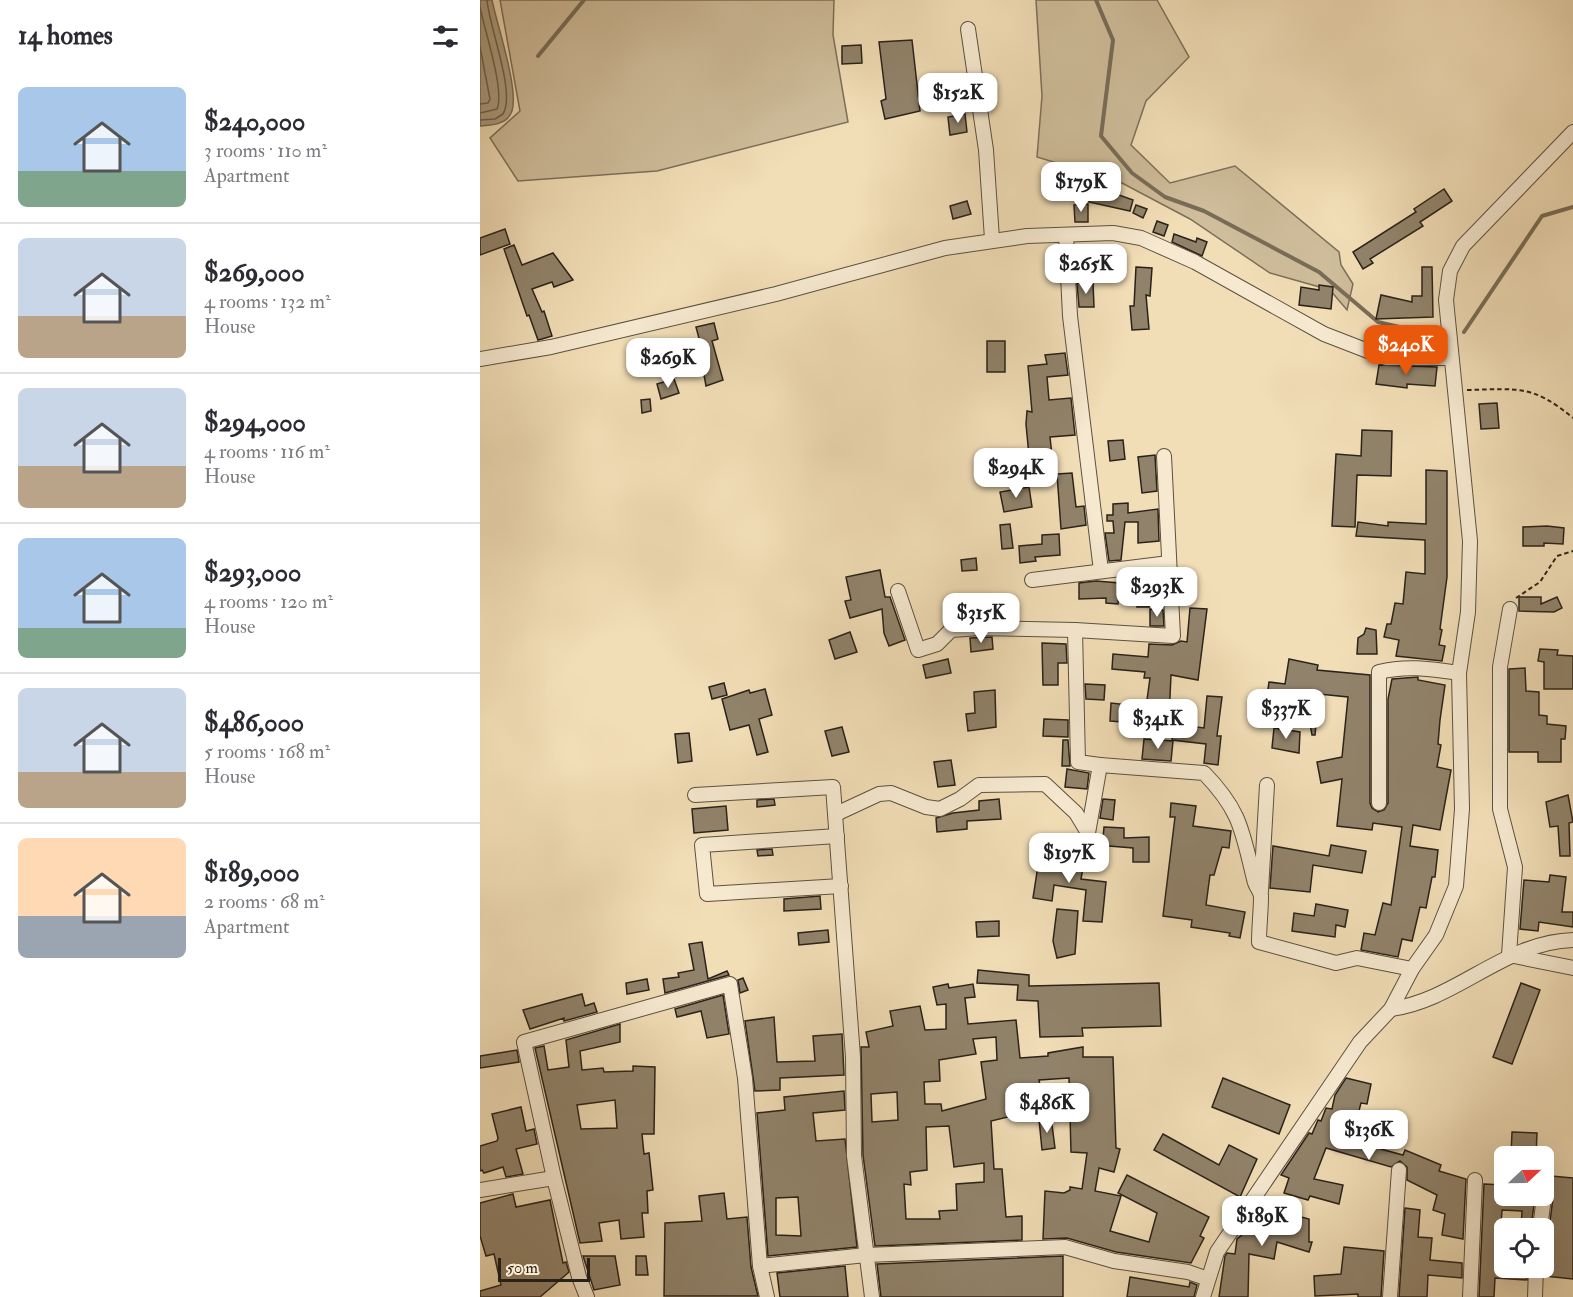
<!DOCTYPE html>
<meta charset="utf-8">
<style>
:root{--surface:#fff;--page:#f2f2f3;--text:#2b2b33;--muted:#7c7c81;--line:#e1e1e2;--accent:#ea580c}
body{margin:0;font-family:"IM FELL Double Pica",serif;background:var(--page);color:var(--text);height:100vh;display:flex;flex-direction:column;font-size:22px;white-space:nowrap}
*{box-sizing:border-box;margin:0}
p{font-size:20px;color:var(--muted)}
.icon{flex:none;width:33px;height:33px;fill:none;stroke:currentColor;stroke-width:2;stroke-linecap:round;stroke-linejoin:round}
.map{position:relative;flex:1;overflow:hidden}
.side{display:flex;flex-direction:column;background:var(--surface);width:480px}
.side>*{flex:none}
.needle{width:39px;rotate:68deg}
.tools{position:absolute;left:1014px;top:1146px;display:grid;gap:12px}
.tools a{display:grid;place-items:center;width:60px;height:60px;border-radius:9px;background:var(--surface);box-shadow:0 6px 24px #0002;font-size:30px}
.scale{position:absolute;left:18px;bottom:15px;width:92px;box-sizing:border-box;padding-left:6px;border:3px solid #2a2219;border-top:0;font-size:16px;line-height:21px;white-space:nowrap;color:#2a2219;-webkit-text-stroke:4px #f6e9d0;paint-order:stroke}
.price{position:absolute;translate:-50% -51px;padding:0 14px;border-radius:12px;background:#fff;color:#222;font-size:20px;line-height:39px;filter:drop-shadow(0 2px 3px #0008)}
.price::after{content:'';position:absolute;left:50%;top:36px;width:18px;height:14px;margin-left:-9px;background:inherit;clip-path:polygon(0 0,100% 0,50% 100%)}
.price.selected{background:var(--accent);color:#fff}
ul{padding:0;list-style:none}
li{display:flex;align-items:center;gap:18px;height:150px;padding:0 18px}
li+li{border-top:2px solid var(--line)}
li span{display:grid;place-items:center;flex:none;width:168px;height:120px;border-radius:9px;color:#555}
li>.icon{margin-inline-start:auto}
span .icon{width:72px;height:72px;fill:#fffc;stroke-width:1}
li b{font-size:26px}
h2{display:flex;justify-content:space-between;align-items:center;height:72px;padding:0 18px;font-size:26px}
main{display:flex;flex:1;min-height:0}
.map>svg:first-child{display:block}
</style>
<main>
<section class="side">
<h2>14 homes<svg class="icon" aria-label="filters" viewBox="0 0 24 24"><path d="M4 7h16M4 17h16"/><circle cx="9" cy="7" r="2"/><circle cx="15" cy="17" r="2"/></svg></h2>
<ul>
<li><span style="background:linear-gradient(#a9c7e8 70%,#7fa58c 0)"><svg class="icon" aria-label="home" viewBox="0 0 24 24"><path d="M3 11l9-7 9 7M6 9v11h12V9"/></svg></span><div><b>$240,000</b><p>3 rooms · 110 m²</p><p>Apartment</p></div></li>
<li><span style="background:linear-gradient(#c9d6e8 65%,#b9a48a 0)"><svg class="icon" aria-label="home" viewBox="0 0 24 24"><path d="M3 11l9-7 9 7M6 9v11h12V9"/></svg></span><div><b>$269,000</b><p>4 rooms · 132 m²</p><p>House</p></div></li>
<li><span style="background:linear-gradient(#c9d6e8 65%,#b9a48a 0)"><svg class="icon" aria-label="home" viewBox="0 0 24 24"><path d="M3 11l9-7 9 7M6 9v11h12V9"/></svg></span><div><b>$294,000</b><p>4 rooms · 116 m²</p><p>House</p></div></li>
<li><span style="background:linear-gradient(#a9c7e8 75%,#7fa58c 0)"><svg class="icon" aria-label="home" viewBox="0 0 24 24"><path d="M3 11l9-7 9 7M6 9v11h12V9"/></svg></span><div><b>$293,000</b><p>4 rooms · 120 m²</p><p>House</p></div></li>
<li><span style="background:linear-gradient(#c9d6e8 70%,#b9a48a 0)"><svg class="icon" aria-label="home" viewBox="0 0 24 24"><path d="M3 11l9-7 9 7M6 9v11h12V9"/></svg></span><div><b>$486,000</b><p>5 rooms · 168 m²</p><p>House</p></div></li>
<li><span style="background:linear-gradient(#ffd9b3 65%,#9aa5b1 0)"><svg class="icon" aria-label="home" viewBox="0 0 24 24"><path d="M3 11l9-7 9 7M6 9v11h12V9"/></svg></span><div><b>$189,000</b><p>2 rooms · 68 m²</p><p>Apartment</p></div></li>
</ul>
</section>
<div class="map">
<svg width="1093" height="1297" viewBox="0 0 1093 1297">
<rect width="100%" height="100%" fill="#f1ddb6"/>
<filter id="stains"><feTurbulence type="fractalNoise" baseFrequency=".00333" numOctaves="4"/><feColorMatrix values="0 0 0 0 .2 0 0 0 0 .09 0 0 0 0 .02 0 0 0 .5 -.17"/></filter>
<radialGradient id="worn" r=".72"><stop offset=".6" stop-color="#630" stop-opacity="0"/><stop offset="1" stop-color="#630" stop-opacity=".3"/></radialGradient>
<g fill="#cfbd9b" stroke="#7c705a" stroke-width="1.5">
<polygon points="20,0 354,0 353,35 368,122 177,171 38,181 10,138 40,111"/>
<polygon points="556,0 677,0 709,57 666,101 651,145 690,183 755,166 859,252 861,265 873,284 867,310 850,290 790,273 710,219 642,183 557,157 562,96"/>
</g>
<path fill="#ad9d81" stroke="#796c57" stroke-width="1.5" d="M0,0H12C17,25 39,89 32,111C27,125 12,125 0,126Z"/>
<g fill="none" stroke-linecap="round" stroke-linejoin="round">
<g stroke="#6c604d" stroke-width="1.5">
<path d="M0,7C4,29 25,90 17,109L0,113"/>
<polyline points="0,47 10,99 8,103 0,104"/>
<path d="M0,120L15,119L23,114C36,93 9,27 7,0"/>
</g>
<g stroke="#796c57" stroke-width="4">
<polyline points="616,0 633,40 621,136 652,173 685,197 724,211 839,272 898,322 949,334"/>
<polyline points="58,56 104,0"/>
<polyline points="984,332 1062,216 1093,207"/>
</g>
</g>
<g fill="#91836b" stroke="#2a2219" stroke-width="1.5" fill-rule="evenodd">
<polygon points="432,40 440,111 405,119 401,101 406,99 399,42"/>
<polygon points="381,45 382,63 362,64 362,46"/>
<polygon points="485,114 487,132 470,135 468,117"/>
<polygon points="585,167 585,183 565,184 565,168"/>
<polygon points="613,180 623,182 622,188 640,191 639,195 653,200 650,211 609,202"/>
<polygon points="964,189 972,201 940,222 943,226 890,259 893,263 883,269 873,252 936,212 934,209"/>
<polygon points="487,201 491,214 473,219 470,206"/>
<polygon points="608,204 608,222 595,222 594,205"/>
<polygon points="656,205 667,209 663,218 653,213"/>
<polygon points="677,221 688,225 684,236 673,232"/>
<polygon points="25,229 30,244 0,255 0,238"/>
<polygon points="694,234 716,242 717,238 727,242 722,256 692,242"/>
<polygon points="34,245 42,265 73,253 93,280 74,287 72,282 52,289 62,312 64,311 72,336 62,339 58,340 49,315 47,316 24,249"/>
<polygon points="616,262 636,263 636,275 616,274"/>
<polygon points="656,267 672,268 670,296 666,295 669,329 652,330 650,306 654,306"/>
<polygon points="942,267 952,267 953,317 896,319 901,295 932,302 932,296 942,296"/>
<polygon points="597,283 613,283 614,307 599,307"/>
<polygon points="839,285 853,287 851,309 819,305 821,287 839,290"/>
<polygon points="234,323 238,339 232,341 243,380 226,386 221,358 224,357 216,327"/>
<polygon points="917,331 934,335 933,344 915,341"/>
<rect x="507" y="341" width="18" height="31"/>
<polygon points="585,353 588,375 567,377 569,400 591,398 595,435 570,437 574,475 551,477 546,424 547,411 552,412 548,366 567,364 565,355"/>
<polygon points="899,365 957,367 955,386 927,384 927,388 896,384"/>
<polygon points="194,379 199,393 181,399 177,384"/>
<polygon points="170,399 171,411 162,413 161,400"/>
<polygon points="1017,403 1019,428 1001,429 999,404"/>
<polygon points="882,430 912,431 911,476 877,475 875,527 852,526 856,454 881,456"/>
<polygon points="643,440 645,459 630,461 628,441"/>
<polygon points="675,455 677,491 662,493 658,457"/>
<polygon points="946,470 967,471 967,577 960,629 962,630 959,645 965,646 962,661 916,656 919,640 904,637 907,624 911,624 915,603 923,604 926,572 945,574 945,540 876,536 878,522 908,526 908,522 946,524"/>
<polygon points="592,473 596,507 604,506 606,525 581,529 577,474"/>
<polygon points="549,487 552,507 524,512 520,492"/>
<polygon points="648,503 648,513 678,509 679,541 658,543 658,522 645,522 641,560 629,561 625,533 634,533 633,521 627,521 627,515 633,515 633,504"/>
<polygon points="530,524 533,548 522,549 520,525"/>
<polygon points="1067,526 1084,528 1083,544 1064,543 1064,546 1043,546 1043,527"/>
<polygon points="579,534 580,555 555,557 556,561 540,563 539,546 562,544 562,535"/>
<polygon points="496,558 497,570 482,571 481,560"/>
<polygon points="400,570 405,597 410,597 425,640 409,646 404,633 402,609 370,618 365,601 371,600 366,577"/>
<polygon points="616,581 640,583 638,604 626,603 626,598 599,599 599,583"/>
<polygon points="658,583 669,583 669,607 657,607"/>
<polygon points="1039,597 1061,597 1061,604 1077,597 1082,608 1074,612 1039,611"/>
<polygon points="710,608 727,609 718,680 691,675 689,719 657,715 656,723 630,721 631,703 666,707 670,678 664,678 665,672 632,669 633,654 668,657 669,644 692,645 701,641 707,642"/>
<polygon points="670,609 683,610 684,626 670,626"/>
<polygon points="886,628 896,630 897,654 877,654 878,638 884,634"/>
<polygon points="370,632 377,652 355,659 349,640"/>
<polygon points="512,637 513,649 491,652 490,638"/>
<polygon points="562,643 586,644 587,663 578,663 578,685 563,685"/>
<polygon points="1060,649 1078,650 1077,655 1093,656 1093,689 1064,689 1064,662 1058,661"/>
<polygon points="468,659 471,673 446,678 443,665"/>
<polygon points="809,659 838,665 837,670 890,675 890,803 892,808 898,812 904,810 908,803 908,699 912,679 938,677 938,680 965,685 960,720 958,744 961,745 957,767 971,770 960,830 933,825 930,846 958,850 955,877 952,877 946,908 940,907 932,941 922,939 918,957 881,950 884,933 895,935 903,903 911,905 922,827 893,823 892,830 857,826 862,779 841,783 837,762 862,757 868,697 839,694 835,735 832,735 825,696 822,709 791,715 787,697 789,682 805,684"/>
<polygon points="1045,668 1046,691 1059,692 1059,715 1067,716 1067,724 1086,726 1085,739 1081,739 1081,762 1058,762 1058,752 1029,752 1029,669"/>
<polygon points="244,683 247,695 232,699 229,687"/>
<polygon points="605,684 625,685 624,700 606,699"/>
<polygon points="285,689 292,715 279,719 288,752 277,755 269,725 250,730 242,699 269,690 270,693"/>
<polygon points="515,690 516,727 488,731 486,714 495,713 494,692"/>
<polygon points="727,696 742,697 737,736 741,736 738,765 724,763 726,744 692,740 694,724 724,728"/>
<polygon points="564,719 588,720 588,737 563,736"/>
<polygon points="362,727 369,752 352,756 345,731"/>
<polygon points="794,728 820,732 819,753 792,748"/>
<polygon points="209,733 212,761 198,763 195,734"/>
<polygon points="664,739 693,741 691,761 662,759"/>
<polygon points="583,740 588,740 590,766 582,766"/>
<polygon points="471,760 475,785 458,787 454,762"/>
<polygon points="587,769 609,773 607,789 585,787"/>
<polygon points="1088,795 1093,822 1089,823 1090,856 1080,856 1078,826 1070,827 1066,802"/>
<polygon points="294,799 295,805 277,807 277,800"/>
<polygon points="519,799 521,819 487,821 487,829 457,832 456,818 473,813 499,810 499,801"/>
<polygon points="623,799 635,800 633,820 620,818"/>
<polygon points="691,803 716,806 713,826 751,831 749,848 742,847 734,875 730,875 726,905 765,912 760,938 749,936 750,933 711,927 712,920 683,916 695,817 690,817"/>
<polygon points="246,806 248,830 214,833 212,809"/>
<polygon points="624,827 644,828 644,838 669,837 669,862 653,862 653,848 617,845 617,838 623,838"/>
<polygon points="851,845 886,851 882,873 833,865 830,892 790,888 793,846 849,856"/>
<polygon points="292,849 293,855 278,856 277,850"/>
<polygon points="560,853 604,862 601,879 626,882 622,922 603,921 606,890 574,885 572,901 553,898"/>
<polygon points="1070,875 1086,877 1082,912 1093,912 1093,927 1059,922 1058,931 1040,929 1044,880 1069,882"/>
<polygon points="340,896 341,909 304,911 304,899"/>
<polygon points="836,904 868,910 865,927 856,925 855,937 812,931 814,913 834,916"/>
<polygon points="577,909 598,911 595,954 577,958 573,941"/>
<polygon points="519,921 519,936 497,937 496,922"/>
<polygon points="348,930 349,942 319,945 318,933"/>
<polygon points="222,942 228,979 247,971 249,975 185,993 183,979 199,977 198,973 214,970 209,944"/>
<polygon points="498,970 549,975 549,986 679,983 681,1026 602,1028 603,1036 560,1037 558,1001 537,1000 538,985 497,983"/>
<polygon points="263,978 268,990 260,993 258,980"/>
<polygon points="167,979 169,990 147,994 146,983"/>
<polygon points="1041,983 1060,990 1032,1064 1013,1057"/>
<path d="M468,984L469,988L493,984L495,997L485,998L488,1024L536,1020L540,1058L568,1056V1053L603,1047V1057H633L636,1148L640,1149L634,1172L619,1168L615,1191L641,1196L630,1231L669,1242L677,1213L638,1193L647,1175L729,1217L720,1236L724,1238L711,1263L636,1252L587,1238L563,1239L565,1191L584,1193L590,1190V1187L602,1189L607,1153L591,1152L589,1078L559,1080L565,1108L511,1121L514,1169H522L526,1217L542,1216V1240L395,1246L383,1155L381,1047H389L386,1032L413,1026L410,1011L440,1006L445,1030L466,1029V1004L457,1005L453,987ZM516,1037L517,1060L501,1062L506,1099L462,1111L461,1104H445L444,1082L460,1081L459,1060L496,1054L493,1039ZM417,1092L418,1120L392,1122L391,1094ZM469,1126L474,1167L504,1163V1182L476,1184L477,1210L459,1211L460,1219H426L424,1184L431,1185L430,1172L447,1170L446,1127Z"/>
<polygon points="102,994 105,1006 114,1003 117,1012 84,1021 84,1018 50,1029 43,1010"/>
<polygon points="243,995 249,1034 227,1038 221,1011 197,1017 195,1009"/>
<polygon points="294,1017 297,1062 335,1061 333,1036 362,1034 364,1075 300,1078 300,1090 275,1091 265,1021"/>
<path d="M140,1024V1042L100,1051L102,1070L123,1068L124,1072L153,1071V1066L175,1067L174,1134H162L164,1154L169,1153L173,1190L167,1191L168,1213H162L164,1237L141,1239L139,1220L119,1223L122,1241L100,1243L55,1048L64,1046L68,1070L89,1067L86,1040ZM135,1100L137,1128L101,1129L97,1105Z"/>
<polygon points="37,1050 39,1062 0,1068 0,1056"/>
<polygon points="743,1078 810,1105 799,1134 732,1107"/>
<polygon points="866,1078 891,1084 887,1104 881,1103 871,1141 923,1155 925,1150 961,1165 959,1171 986,1179 983,1239 962,1235 965,1214 953,1210 957,1195 927,1180 927,1167 920,1161 911,1167 846,1148 834,1179 863,1185 859,1204 830,1196 828,1200 804,1193 809,1178 801,1175 829,1133 832,1134 838,1120 841,1121 846,1108 852,1109 855,1095"/>
<path d="M364,1091L365,1110L333,1113L336,1141L365,1139L377,1247L288,1256L277,1113L305,1110L304,1097ZM318,1197L321,1236L296,1235V1198Z"/>
<polygon points="41,1107 46,1131 54,1129 57,1144 36,1149 43,1174 26,1177 23,1167 4,1173 2,1170 0,1171 0,1146 17,1141 18,1138 12,1114"/>
<polygon points="571,1117 575,1148 562,1150 559,1119"/>
<polygon points="1032,1132 1057,1133 1056,1156 1031,1155"/>
<polygon points="683,1134 739,1165 749,1145 777,1159 760,1197 674,1150"/>
<polygon points="1071,1176 1093,1178 1093,1279 1065,1276 1065,1235 1069,1229 1073,1198"/>
<polygon points="1004,1184 1023,1185 1022,1196 1055,1196 1051,1228 1041,1228 1042,1211 1022,1210 1020,1240 1024,1240 1024,1268 1047,1268 1047,1280 1015,1278 1014,1297 999,1297"/>
<polygon points="244,1193 247,1219 267,1217 271,1267 278,1296 184,1296 185,1223 222,1221 219,1196"/>
<polygon points="33,1194 36,1207 70,1200 83,1263 86,1262 89,1272 60,1297 0,1297 0,1291 21,1285 14,1254 6,1256 0,1236 0,1203"/>
<polygon points="779,1206 829,1219 829,1242 832,1242 829,1252 797,1242 794,1259 769,1254 768,1297 739,1297 745,1256 747,1253 755,1254 757,1239 763,1234 769,1222 774,1223"/>
<polygon points="925,1208 940,1210 938,1237 952,1238 950,1260 982,1263 982,1278 948,1275 947,1297 919,1297"/>
<polygon points="864,1247 904,1251 901,1297 878,1297 878,1294 835,1296 834,1276 861,1274"/>
<polygon points="103,1256 135,1256 140,1285 114,1290"/>
<polygon points="156,1256 166,1256 168,1275 156,1275"/>
<polygon points="583,1256 583,1297 401,1297 397,1264"/>
<polygon points="365,1266 368,1297 300,1297 297,1273"/>
<polygon points="650,1277 709,1287 710,1282 717,1285 714,1297 647,1297"/>
</g>
<g fill="none" stroke-linecap="round" stroke-linejoin="round">
<g stroke="#5c5140" stroke-width="16">
<g id="minor">
<polyline points="488,29 506,150 512,239"/>
<polyline points="586,235 590,316 621,571"/>
<polyline points="0,359 71,347 296,294 465,248 547,236 633,233 661,238 715,262 844,334 906,358 971,358"/>
<polyline points="552,580 689,563"/>
<polyline points="418,591 438,650 457,644 471,630 499,628 595,630 693,636 684,456"/>
<polyline points="1030,609 1020,667 1020,809 1035,867 1029,955 1093,968"/>
<polyline points="595,630 598,762 620,765"/>
<polyline points="215,795 353,787 373,1057 374,1156 392,1297"/>
<path d="M899,803V672C927,665 951,669 979,673"/>
<polyline points="356,814 399,794 411,793 446,807 460,809 480,799 499,785 565,784 596,813 608,833"/>
<path d="M608,833L620,765L724,773C761,811 762,831 774,879C775,886 780,890 781,896C781,911 779,927 779,942L856,963L877,958L932,969"/>
<polyline points="357,836 222,845 227,894 361,886"/>
<polyline points="781,891 787,785"/>
<path d="M911,1009C977,1000 1024,942 1093,940"/>
<polyline points="0,1190 74,1178"/>
<polyline points="1060,1228 1064,1197"/>
<polyline points="280,1266 386,1255 585,1247 634,1261 708,1272 728,1279"/>
<polyline points="107,1297 99,1277 74,1178 44,1042 250,984 265,1078 280,1266 287,1297"/>
<polyline points="723,1297 737,1252 880,1042 911,1009 932,969 956,935 976,886 982,809 979,673 988,612 990,541 966,300 970,271 983,246 1093,132"/>
<polyline points="910,1297 919,1170"/>
<polyline points="990,1297 995,1180"/>
<polyline points="1055,1297 1056,1268"/>
</g>
</g>
<g stroke="#2a2219" stroke-width="2" stroke-dasharray="4.5 3" stroke-linecap="butt">
<path d="M987,390C1038,389 1052,384 1093,418"/>
<polyline points="1036,598 1060,582 1077,556 1093,551"/>
</g>
<use href="#minor" stroke="#f6e9d0" stroke-width="14"/>
</g>
<rect width="100%" height="100%" filter="url(#stains)"/>
<rect width="100%" height="100%" fill="url(#worn)"/>
</svg>
<div class="tools">
<a><svg class="needle" viewBox="-14 -14 28 28"><path d="M0-13l5 13h-10z" fill="#e53935"/><path d="M0 13l5-13h-10z" fill="#7c7c81"/></svg></a>
<a><svg class="icon" aria-label="locate" viewBox="0 0 24 24"><circle cx="12" cy="12" r="6"/><path d="M12 2v4M12 18v4M2 12h4M18 12h4"/></svg></a>
</div>
<div class="scale">50 m</div>
<b class="price" style="left:478px;top:124px">$152K</b>
<b class="price" style="left:601px;top:213px">$179K</b>
<b class="price" style="left:606px;top:295px">$265K</b>
<b class="price selected" style="left:926px;top:376px">$240K</b>
<b class="price" style="left:188px;top:389px">$269K</b>
<b class="price" style="left:536px;top:499px">$294K</b>
<b class="price" style="left:677px;top:618px">$293K</b>
<b class="price" style="left:501px;top:644px">$315K</b>
<b class="price" style="left:806px;top:740px">$337K</b>
<b class="price" style="left:678px;top:750px">$341K</b>
<b class="price" style="left:589px;top:884px">$197K</b>
<b class="price" style="left:567px;top:1134px">$486K</b>
<b class="price" style="left:889px;top:1161px">$136K</b>
<b class="price" style="left:782px;top:1247px">$189K</b>
</div>
</main>
